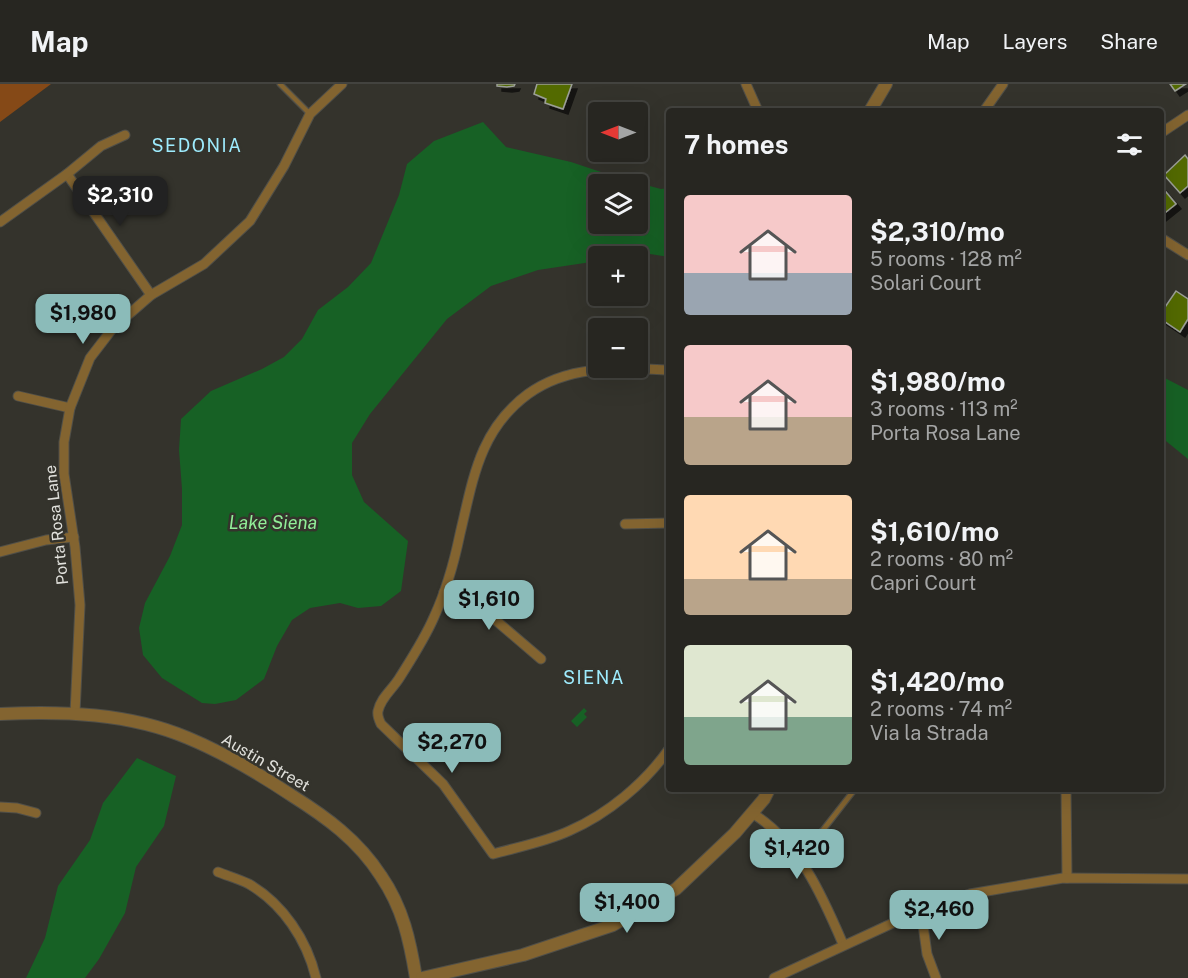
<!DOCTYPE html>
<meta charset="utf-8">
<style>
:root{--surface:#272621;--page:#2f2e2a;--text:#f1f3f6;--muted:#a4a5a5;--line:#43433f;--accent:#8bbbb9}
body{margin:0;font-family:"Public Sans",sans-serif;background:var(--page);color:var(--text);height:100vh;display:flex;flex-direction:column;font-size:22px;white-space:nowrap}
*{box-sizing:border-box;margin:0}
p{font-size:20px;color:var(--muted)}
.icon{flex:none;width:33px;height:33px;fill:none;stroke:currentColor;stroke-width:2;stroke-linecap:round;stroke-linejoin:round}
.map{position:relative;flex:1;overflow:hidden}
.sheet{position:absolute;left:666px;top:24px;width:498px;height:684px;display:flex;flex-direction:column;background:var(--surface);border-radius:6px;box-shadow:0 6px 24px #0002,0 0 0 2px var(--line)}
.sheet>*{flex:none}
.needle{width:39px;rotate:270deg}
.controls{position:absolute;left:588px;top:18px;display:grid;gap:12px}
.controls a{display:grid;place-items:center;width:60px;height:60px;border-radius:6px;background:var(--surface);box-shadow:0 6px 24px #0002,0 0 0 2px var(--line);font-size:30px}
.price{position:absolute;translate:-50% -51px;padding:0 14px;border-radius:12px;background:var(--accent);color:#111;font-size:20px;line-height:39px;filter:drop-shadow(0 2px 3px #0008)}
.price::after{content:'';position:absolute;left:50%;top:36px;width:18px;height:14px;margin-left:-9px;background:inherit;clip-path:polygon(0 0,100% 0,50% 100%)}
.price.on{background:#222;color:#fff}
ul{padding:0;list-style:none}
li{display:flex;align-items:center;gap:18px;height:150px;padding:0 18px}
li span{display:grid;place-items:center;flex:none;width:168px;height:120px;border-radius:6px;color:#555}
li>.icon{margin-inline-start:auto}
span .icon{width:72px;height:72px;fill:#fffc;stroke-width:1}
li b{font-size:26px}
h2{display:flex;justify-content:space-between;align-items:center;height:72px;padding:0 18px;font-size:26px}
header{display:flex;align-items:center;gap:36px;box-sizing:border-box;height:84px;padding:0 30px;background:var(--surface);border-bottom:2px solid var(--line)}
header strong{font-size:28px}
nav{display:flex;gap:33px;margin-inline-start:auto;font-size:21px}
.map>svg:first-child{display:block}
</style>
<header>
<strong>Map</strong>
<nav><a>Map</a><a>Layers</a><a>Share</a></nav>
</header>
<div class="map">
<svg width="1188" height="894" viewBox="0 0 1188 894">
<defs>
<filter id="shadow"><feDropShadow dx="5" dy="5" stdDeviation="0" flood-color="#0009"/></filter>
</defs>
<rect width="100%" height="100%" fill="#34332c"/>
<polygon fill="#854917" points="0,0 51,0 0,38"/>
<g fill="#176125" fill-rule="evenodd">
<path d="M483,38L506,63L571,78L619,94L661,105L669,104V173L631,167L613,172H598V177L538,186L491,202L447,235L370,330L352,359V391L364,418L408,457L401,507L381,522L358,524L340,519L310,524L292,536L277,562L264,595L236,616L215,620L202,619L162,594L143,571L139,544L145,519L170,472L182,441V405L179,366L181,335L211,307L262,285L284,273L302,255L318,226L348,203L371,179L399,111L407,80L434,57ZM598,100H638V140H598Z"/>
<polygon points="1161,292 1188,306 1188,375 1161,353"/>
<polygon points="584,624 587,627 584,630 587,633 577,643 571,637"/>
<polygon points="137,674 176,692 164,742 136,783 125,829 99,875 85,894 26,894 45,854 58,802 90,756 103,719"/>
</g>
<g fill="#536a06" stroke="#9c9f97" stroke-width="1.5" filter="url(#shadow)">
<polygon points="497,0 515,0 514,2 507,3 497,2"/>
<polygon points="537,0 572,0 563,25 545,19 546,15 534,10"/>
<polygon points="1170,0 1186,0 1175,7"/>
<polygon points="1185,71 1188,75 1188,102 1180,109 1164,91"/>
<polygon points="1161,102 1176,120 1161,132"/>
<polygon points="1176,207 1188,215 1188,235 1180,248 1161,235 1161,229"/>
</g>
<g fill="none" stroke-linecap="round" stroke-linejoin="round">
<g stroke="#504f48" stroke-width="7">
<g id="service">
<polyline points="280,0 310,30"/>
<polyline points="795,768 823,746 855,705"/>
</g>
</g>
<g stroke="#504f48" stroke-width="11">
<g id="minor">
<polyline points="746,0 758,27"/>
<polyline points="984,27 1003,0"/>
<polyline points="1161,49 1188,31"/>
<polyline points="67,90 151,211"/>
<polyline points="0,138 67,90 101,62 125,51"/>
<polyline points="1161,154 1188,171"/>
<path d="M669,286C621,284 569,280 528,310C479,346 473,396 460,450C454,479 446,507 434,533C425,554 412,574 400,593C393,605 381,613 378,627C377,632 379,636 381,640L443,700L493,770C518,763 545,758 569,747C608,730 645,699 669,665"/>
<polyline points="18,312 70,324"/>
<polyline points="625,440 669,439"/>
<polyline points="0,468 46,456 74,453"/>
<polyline points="444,508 472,519 486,528 541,575"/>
<polyline points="75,629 80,521 75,463 64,390 64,358 70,324 90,274 113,244 151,211 204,180 250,137 284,82 310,30 342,0"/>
<polyline points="1066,705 1067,794"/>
<polyline points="0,723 17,724 36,729"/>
<path d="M752,729C799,758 822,811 843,860"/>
<path d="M218,788C228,792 239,795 249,800C283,820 307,856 316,894"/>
<polyline points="921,826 927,870 936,894"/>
<polyline points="774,894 921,826 970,810 1063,794 1188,795"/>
</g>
</g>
<g stroke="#504f48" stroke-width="14">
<g id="tertiary">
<polyline points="870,27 886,0"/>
<path d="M0,630C63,627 129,629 188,654C224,669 258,689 291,711C326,733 358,756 381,792C403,824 410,857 416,894"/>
<polyline points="422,894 523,871 613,841 676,805 735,749 764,715 769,705"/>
</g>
</g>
<use href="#service" stroke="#836430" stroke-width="4.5"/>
<use href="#minor" stroke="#836430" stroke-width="9"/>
<use href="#tertiary" stroke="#836430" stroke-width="12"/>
</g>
<g text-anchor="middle" stroke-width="5" stroke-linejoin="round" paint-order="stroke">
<g font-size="16" fill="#e1e1dc" stroke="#34332c">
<text transform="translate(56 441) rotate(-96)" y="6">Porta Rosa Lane</text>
<text transform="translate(266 678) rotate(30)" y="6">Austin Street</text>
</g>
<g font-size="18" letter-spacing="1.5" fill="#9eecfe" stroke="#34332c">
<text x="197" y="68">SEDONIA</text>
<text x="594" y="600">SIENA</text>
</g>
<g font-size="18" font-style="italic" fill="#91ee98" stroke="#34332c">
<text x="273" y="445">Lake Siena</text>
</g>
</g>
</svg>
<div class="controls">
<a><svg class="needle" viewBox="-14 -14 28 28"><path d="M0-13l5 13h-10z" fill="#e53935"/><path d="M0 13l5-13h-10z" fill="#a4a5a5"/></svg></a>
<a><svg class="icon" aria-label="layers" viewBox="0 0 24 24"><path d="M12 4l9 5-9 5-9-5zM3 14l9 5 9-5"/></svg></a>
<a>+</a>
<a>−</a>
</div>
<b class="price on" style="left:120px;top:143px">$2,310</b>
<b class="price" style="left:83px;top:261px">$1,980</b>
<b class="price" style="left:489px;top:547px">$1,610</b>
<b class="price" style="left:452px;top:690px">$2,270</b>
<b class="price" style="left:797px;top:796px">$1,420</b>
<b class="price" style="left:627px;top:850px">$1,400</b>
<b class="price" style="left:939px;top:857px">$2,460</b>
<section class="sheet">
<h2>7 homes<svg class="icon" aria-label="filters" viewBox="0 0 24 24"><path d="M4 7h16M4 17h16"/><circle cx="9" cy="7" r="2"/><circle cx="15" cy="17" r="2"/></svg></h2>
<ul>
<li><span style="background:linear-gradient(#f6c9c9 65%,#9aa5b1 0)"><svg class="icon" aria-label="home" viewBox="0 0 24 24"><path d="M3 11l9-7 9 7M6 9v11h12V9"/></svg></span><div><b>$2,310/mo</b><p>5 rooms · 128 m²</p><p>Solari Court</p></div></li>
<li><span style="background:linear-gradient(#f6c9c9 60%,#b9a48a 0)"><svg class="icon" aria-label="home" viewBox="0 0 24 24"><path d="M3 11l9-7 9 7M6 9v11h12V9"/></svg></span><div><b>$1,980/mo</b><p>3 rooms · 113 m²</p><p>Porta Rosa Lane</p></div></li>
<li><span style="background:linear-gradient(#ffd9b3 70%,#b9a48a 0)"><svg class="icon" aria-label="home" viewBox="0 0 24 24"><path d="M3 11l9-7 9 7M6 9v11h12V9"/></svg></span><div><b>$1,610/mo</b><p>2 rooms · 80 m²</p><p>Capri Court</p></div></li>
<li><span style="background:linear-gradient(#dfe7d0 60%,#7fa58c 0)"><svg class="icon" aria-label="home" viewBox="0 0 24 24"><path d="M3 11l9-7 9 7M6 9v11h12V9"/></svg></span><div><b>$1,420/mo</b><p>2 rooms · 74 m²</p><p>Via la Strada</p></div></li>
</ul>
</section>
</div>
